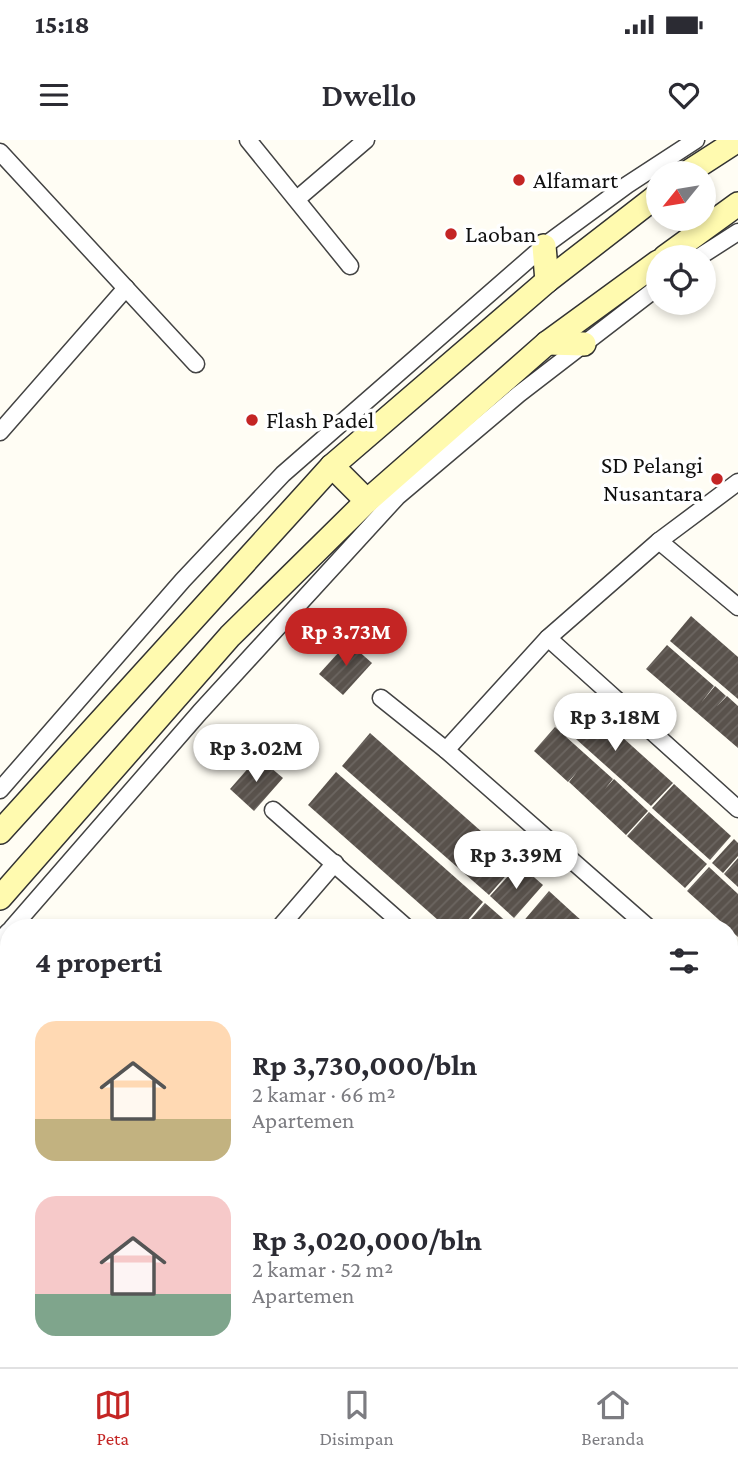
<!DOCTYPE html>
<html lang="id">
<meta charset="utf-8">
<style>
:root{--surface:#fff;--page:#f2f2f3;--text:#2b2b33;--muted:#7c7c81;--line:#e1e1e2;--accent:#c42524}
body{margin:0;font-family:"Crimson Pro",serif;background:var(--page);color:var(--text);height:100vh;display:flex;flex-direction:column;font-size:26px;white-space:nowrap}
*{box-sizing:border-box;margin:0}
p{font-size:23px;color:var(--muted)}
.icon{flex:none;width:38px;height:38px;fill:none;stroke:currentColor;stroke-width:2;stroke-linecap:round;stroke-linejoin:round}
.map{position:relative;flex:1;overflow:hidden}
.sheet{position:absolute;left:0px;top:779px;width:738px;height:450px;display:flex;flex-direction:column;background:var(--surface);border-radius:28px 28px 0 0;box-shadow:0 4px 10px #0003}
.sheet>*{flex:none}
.needle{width:46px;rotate:240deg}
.buttons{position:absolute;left:646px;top:21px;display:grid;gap:14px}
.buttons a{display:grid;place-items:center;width:70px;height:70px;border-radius:50%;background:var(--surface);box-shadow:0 4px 10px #0003;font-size:35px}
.price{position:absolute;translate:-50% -60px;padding:0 16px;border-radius:24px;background:#fff;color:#222;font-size:23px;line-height:46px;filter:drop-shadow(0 2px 4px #0008)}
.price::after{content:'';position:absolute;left:50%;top:42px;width:21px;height:16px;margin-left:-10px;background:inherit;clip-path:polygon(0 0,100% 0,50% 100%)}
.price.active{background:var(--accent);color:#fff}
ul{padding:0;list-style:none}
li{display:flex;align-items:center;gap:21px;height:175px;padding:0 35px}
li span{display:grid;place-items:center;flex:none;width:196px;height:140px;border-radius:21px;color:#555}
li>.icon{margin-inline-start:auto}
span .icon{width:84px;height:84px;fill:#fffc;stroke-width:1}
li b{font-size:30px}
h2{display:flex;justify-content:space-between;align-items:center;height:84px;padding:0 35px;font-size:30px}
.status{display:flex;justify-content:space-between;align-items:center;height:49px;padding:0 35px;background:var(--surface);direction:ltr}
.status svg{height:19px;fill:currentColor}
header{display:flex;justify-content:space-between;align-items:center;height:91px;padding:0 35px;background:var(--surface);font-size:32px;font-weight:600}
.dock{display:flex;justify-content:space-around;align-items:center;height:98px;border-top:2px solid var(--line);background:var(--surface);font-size:19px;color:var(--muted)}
.dock a{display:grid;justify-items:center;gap:4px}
.dock .active{color:var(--accent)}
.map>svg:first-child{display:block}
</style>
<div class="status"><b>15:18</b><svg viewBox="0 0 49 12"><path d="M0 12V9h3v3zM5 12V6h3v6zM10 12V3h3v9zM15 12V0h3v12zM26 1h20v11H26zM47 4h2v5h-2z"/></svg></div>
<header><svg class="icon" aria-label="menu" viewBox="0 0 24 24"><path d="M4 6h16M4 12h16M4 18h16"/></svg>Dwello<svg class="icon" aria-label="heart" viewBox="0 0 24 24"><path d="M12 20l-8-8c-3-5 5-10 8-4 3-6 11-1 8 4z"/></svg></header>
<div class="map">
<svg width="738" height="1227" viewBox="0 0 738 1227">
<defs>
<pattern id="building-hatch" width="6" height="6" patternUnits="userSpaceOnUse" patternTransform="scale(1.75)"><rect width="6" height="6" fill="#59524c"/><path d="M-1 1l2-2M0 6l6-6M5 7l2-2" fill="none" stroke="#6c6661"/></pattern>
</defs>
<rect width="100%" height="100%" fill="#fffdf4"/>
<g fill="url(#building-hatch)">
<polygon points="691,476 738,517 738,559 670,501"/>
<polygon points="348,502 372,523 343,555 319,534"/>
<polygon points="667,505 714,546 701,563 715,546 726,556 717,566 727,556 738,566 738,608 646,529"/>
<polygon points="580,559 673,643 651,666 558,583"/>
<polygon points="555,587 613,639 605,649 614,639 648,671 626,695 569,642 577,632 568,642 534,611"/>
<polygon points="370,593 517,723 489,755 342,626"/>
<polygon points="258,617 283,638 254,671 230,649"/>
<polygon points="336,632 483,762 461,788 447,788 308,665"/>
<polygon points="674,644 731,696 710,720 652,668"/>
<polygon points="649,672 707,724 685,748 627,696"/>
<polygon points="734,699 738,703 738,716 723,733 712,723"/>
<polygon points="738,718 738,747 724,734"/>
<polygon points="519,724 543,745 514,778 490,756"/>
<polygon points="709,727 738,754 738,797 687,751"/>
<polygon points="549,751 573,773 590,788 525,788 521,784"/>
<polygon points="485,763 509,784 506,788 463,788"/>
<polygon points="730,911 738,918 738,976 730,969"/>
<polygon points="730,980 738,987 738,1045 730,1037"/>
<polygon points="321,1220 357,1220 365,1227 315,1227"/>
<polygon points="364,1220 382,1220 376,1227 372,1227"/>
<polygon points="384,1220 414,1220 422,1227 377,1227"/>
<polygon points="526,1220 575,1220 576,1221 572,1227 534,1227"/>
</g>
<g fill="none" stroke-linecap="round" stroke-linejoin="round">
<g stroke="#434343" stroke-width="19">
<g id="street">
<polyline points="248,0 350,126"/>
<polyline points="0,12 196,224"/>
<polyline points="297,59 366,0"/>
<polyline points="699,117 738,92"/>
<polyline points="0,292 126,148"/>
<polyline points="659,401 738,467"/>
<polyline points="548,498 738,669"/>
<polyline points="381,558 446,610 649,788"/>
<polyline points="446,610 548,498 659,401 738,342"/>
<polyline points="0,650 183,440 283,334 544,106 627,45 696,0"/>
<polyline points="273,670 407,788"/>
<polyline points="12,788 200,572 397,357 519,254 658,147"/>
<polyline points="279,788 335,723"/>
<polyline points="0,801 9,791"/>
<polyline points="730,858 738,865"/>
<polyline points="730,1075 738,1082"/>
<polyline points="0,1106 9,1096"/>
<polyline points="730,1112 738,1103"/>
<polyline points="257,1220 265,1227"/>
<polyline points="468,1220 476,1227"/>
<polyline points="93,1227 99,1220"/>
<polyline points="625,1227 631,1220"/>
</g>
</g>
<g stroke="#323232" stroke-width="26">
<g id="secondary">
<polyline points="687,33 738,0"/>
<polyline points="544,106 547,141"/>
<polyline points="665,117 738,64"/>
<polyline points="547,203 584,204"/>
<polyline points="332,326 367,361"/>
<polyline points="0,692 332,326 547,141 658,55"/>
<polyline points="0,758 230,496 367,361 547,203 658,122"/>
</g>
</g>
<use href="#street" stroke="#fff" stroke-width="16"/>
<use href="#secondary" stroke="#fffaaf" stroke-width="23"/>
</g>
<g fill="#c42524" stroke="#fff" stroke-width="2.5">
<circle cx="519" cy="40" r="7"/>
<circle cx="451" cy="94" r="7"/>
<circle cx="252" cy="280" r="7"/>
<circle cx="717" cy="339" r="7"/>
</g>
<g text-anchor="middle" stroke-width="7" stroke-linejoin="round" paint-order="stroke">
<g font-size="24" fill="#101010" stroke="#fff" text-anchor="start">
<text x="533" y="48">Alfamart</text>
<text x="465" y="102">Laoban</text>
<text x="266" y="288">Flash Padel</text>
<text x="703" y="333" text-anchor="end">SD Pelangi<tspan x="703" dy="28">Nusantara</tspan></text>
</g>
</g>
</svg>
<div class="buttons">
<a><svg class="needle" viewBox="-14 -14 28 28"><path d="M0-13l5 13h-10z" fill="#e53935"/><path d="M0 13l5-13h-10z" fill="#7c7c81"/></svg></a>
<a><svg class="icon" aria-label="locate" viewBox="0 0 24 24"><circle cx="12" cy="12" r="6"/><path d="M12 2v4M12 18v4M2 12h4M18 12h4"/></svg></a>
</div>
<b class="price active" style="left:346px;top:528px">Rp 3.73M</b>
<b class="price" style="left:615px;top:613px">Rp 3.18M</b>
<b class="price" style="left:256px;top:644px">Rp 3.02M</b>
<b class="price" style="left:516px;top:751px">Rp 3.39M</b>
<section class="sheet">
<h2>4 properti<svg class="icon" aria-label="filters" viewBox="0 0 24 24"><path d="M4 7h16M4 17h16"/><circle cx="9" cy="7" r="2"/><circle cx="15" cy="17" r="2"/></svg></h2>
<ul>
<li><span style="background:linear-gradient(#ffd9b3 70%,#c2b280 0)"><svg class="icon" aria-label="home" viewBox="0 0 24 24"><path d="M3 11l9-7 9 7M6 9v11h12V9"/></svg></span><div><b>Rp 3,730,000/bln</b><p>2 kamar · 66 m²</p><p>Apartemen</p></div></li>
<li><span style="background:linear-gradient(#f6c9c9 70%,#7fa58c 0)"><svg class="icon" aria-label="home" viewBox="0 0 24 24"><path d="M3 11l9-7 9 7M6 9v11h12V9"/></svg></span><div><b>Rp 3,020,000/bln</b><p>2 kamar · 52 m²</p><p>Apartemen</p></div></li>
</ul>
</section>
</div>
<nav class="dock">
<a class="active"><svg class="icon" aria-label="map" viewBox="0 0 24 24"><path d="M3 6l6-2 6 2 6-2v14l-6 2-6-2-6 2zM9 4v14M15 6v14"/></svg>Peta</a>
<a><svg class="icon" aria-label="saved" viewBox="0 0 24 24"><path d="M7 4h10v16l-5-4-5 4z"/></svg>Disimpan</a>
<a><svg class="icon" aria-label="home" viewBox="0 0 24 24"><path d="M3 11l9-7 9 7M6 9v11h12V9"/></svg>Beranda</a>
</nav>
